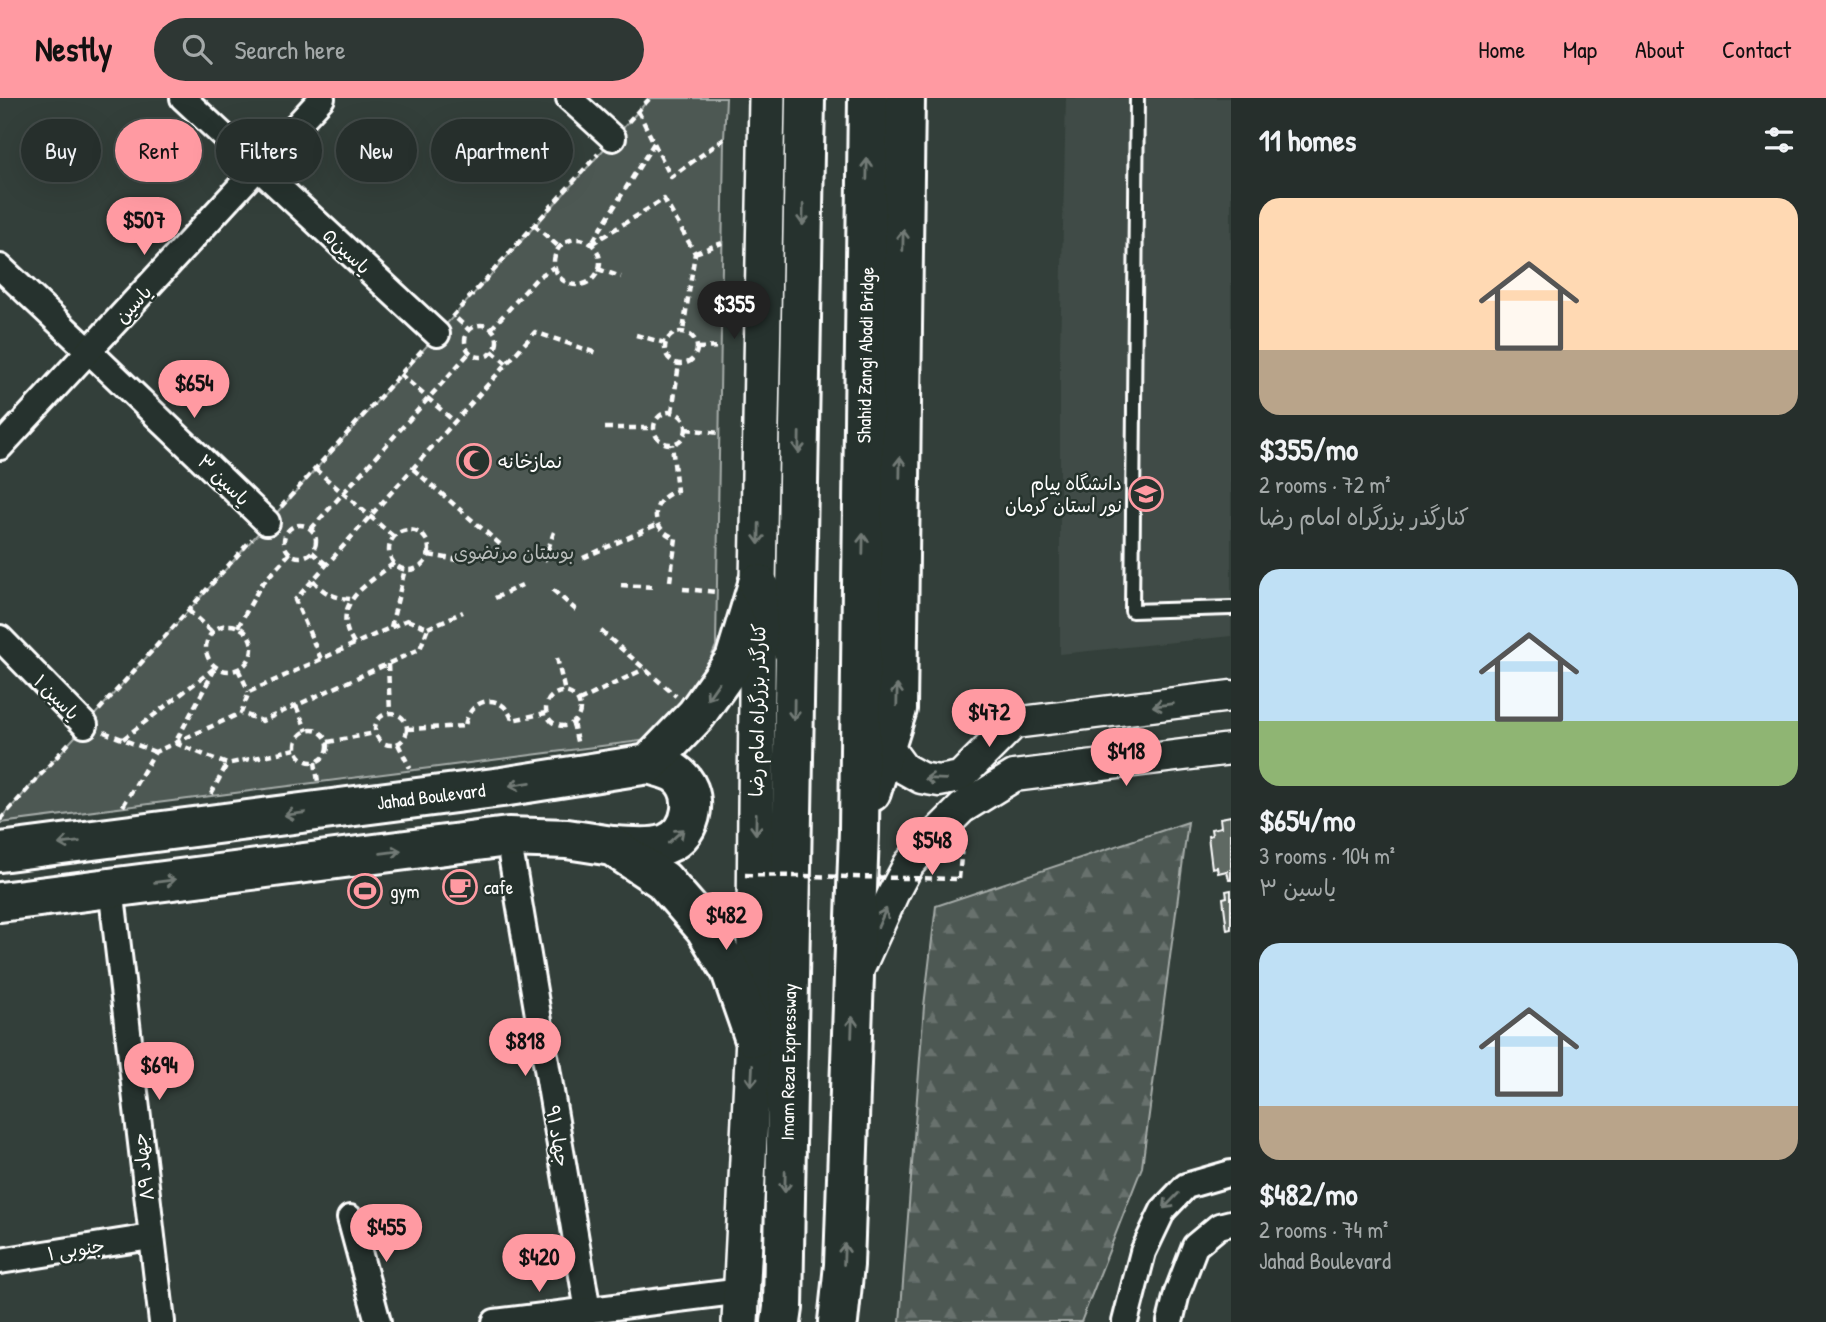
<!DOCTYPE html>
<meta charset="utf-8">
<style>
:root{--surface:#262f2c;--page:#2e3734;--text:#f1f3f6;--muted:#a4a9a9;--line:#424a48;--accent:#ff9aa2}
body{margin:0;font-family:"Patrick Hand","Playpen Sans Arabic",sans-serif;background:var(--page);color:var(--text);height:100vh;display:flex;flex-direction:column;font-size:26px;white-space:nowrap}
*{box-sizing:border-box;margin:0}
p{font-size:23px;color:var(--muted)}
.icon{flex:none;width:38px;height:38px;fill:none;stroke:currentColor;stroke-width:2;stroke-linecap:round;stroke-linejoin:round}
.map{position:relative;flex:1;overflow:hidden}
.drawer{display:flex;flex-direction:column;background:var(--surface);width:595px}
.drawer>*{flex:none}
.hud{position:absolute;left:21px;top:21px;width:665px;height:63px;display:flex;gap:14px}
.price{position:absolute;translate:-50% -60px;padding:0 16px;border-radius:24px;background:var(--accent);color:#111;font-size:23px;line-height:46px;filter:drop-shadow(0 2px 4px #0008)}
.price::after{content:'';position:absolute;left:50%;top:42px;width:21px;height:16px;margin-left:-10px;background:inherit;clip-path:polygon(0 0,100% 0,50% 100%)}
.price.on{background:#222;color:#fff}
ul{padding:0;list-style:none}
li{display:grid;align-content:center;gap:14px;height:371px;padding:0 28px}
li span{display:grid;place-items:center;height:217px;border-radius:21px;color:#555}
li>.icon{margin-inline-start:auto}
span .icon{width:126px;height:126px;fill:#fffc;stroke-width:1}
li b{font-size:30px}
h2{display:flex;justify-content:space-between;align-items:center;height:84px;padding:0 28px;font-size:30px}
.chip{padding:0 24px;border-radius:32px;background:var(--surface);box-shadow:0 7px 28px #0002,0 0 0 2px var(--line);font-size:24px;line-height:63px}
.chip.on{background:var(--accent);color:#111}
header{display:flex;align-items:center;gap:42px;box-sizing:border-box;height:98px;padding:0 35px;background:var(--accent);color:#111}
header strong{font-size:33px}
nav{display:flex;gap:38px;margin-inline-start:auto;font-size:24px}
.search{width:490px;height:63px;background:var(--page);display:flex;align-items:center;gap:18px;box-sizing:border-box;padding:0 24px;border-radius:38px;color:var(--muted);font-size:26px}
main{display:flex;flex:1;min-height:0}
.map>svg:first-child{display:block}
</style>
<header>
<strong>Nestly</strong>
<div class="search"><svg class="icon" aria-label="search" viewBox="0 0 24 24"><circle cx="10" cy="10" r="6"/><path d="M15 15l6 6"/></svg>Search here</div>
<nav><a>Home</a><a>Map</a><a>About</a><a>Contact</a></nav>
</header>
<main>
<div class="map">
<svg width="1231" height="1224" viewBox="0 0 1231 1224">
<defs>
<pattern id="forest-firs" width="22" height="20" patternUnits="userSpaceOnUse" patternTransform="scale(1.75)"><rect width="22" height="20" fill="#4d5853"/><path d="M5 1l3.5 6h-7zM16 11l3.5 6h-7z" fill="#68716d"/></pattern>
</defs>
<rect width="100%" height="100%" fill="#333f3a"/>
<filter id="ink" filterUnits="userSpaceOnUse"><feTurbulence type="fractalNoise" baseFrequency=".0143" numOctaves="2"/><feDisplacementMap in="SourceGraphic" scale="14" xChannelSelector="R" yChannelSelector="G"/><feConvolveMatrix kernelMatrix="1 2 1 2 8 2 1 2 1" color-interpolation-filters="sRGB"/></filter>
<g filter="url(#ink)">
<polygon fill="#404c47" points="1066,0 1231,0 1231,538 1060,556 1060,253"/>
<polygon fill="#4d5853" stroke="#a6aca9" stroke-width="2" points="650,0 726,0 724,41 716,548 704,575 689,600 648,642 0,725 0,722"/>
<polygon fill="url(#forest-firs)" stroke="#a6aca9" stroke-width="2" points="1188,724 1142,1069 1081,1224 900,1224 924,908 936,808"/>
<g fill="#5f6964" stroke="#fff" stroke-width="2">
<polygon points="1231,718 1231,782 1229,782 1227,773 1218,775 1217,769 1212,770 1208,738 1212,737 1211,731 1221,729 1220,720"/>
<polygon points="1231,792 1231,831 1227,832 1223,800 1227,799 1226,793"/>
</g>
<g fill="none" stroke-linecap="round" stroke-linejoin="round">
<g stroke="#fff" stroke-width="18">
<polyline id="service" points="1137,0 1132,513 1231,510"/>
</g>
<g stroke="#fff" stroke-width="30">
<g id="minor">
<polyline points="183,0 437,236"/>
<polyline points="569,0 613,40"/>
<polyline points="0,169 89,253 267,424"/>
<polyline points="0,349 322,0"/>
<polyline points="0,540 85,627"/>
<polyline points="508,739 588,1213"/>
<polyline points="111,789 162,1224"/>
<polyline points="350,1120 378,1224"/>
<polyline points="0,1163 151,1139"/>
<polyline points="495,1224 742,1193"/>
<polyline points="1125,1224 1143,1154 1163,1112 1186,1088 1231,1075"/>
<polyline points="1170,1224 1177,1195 1195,1148 1219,1128 1231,1125"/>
</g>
</g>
<g stroke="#fff" stroke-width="35">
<g id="tertiary">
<polyline points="886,647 903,670 921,680 939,683 960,679 1014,625 1231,598"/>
<polyline points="858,873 893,796 909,766 940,732 962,710 1014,678 1231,651"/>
</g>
</g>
<g stroke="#fff" stroke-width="40">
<polyline id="secondary" points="740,1224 754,939 758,486 767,0"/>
</g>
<g stroke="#fff" stroke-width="44">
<g id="primary">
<path d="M612,748C629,748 650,752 666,746C694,735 701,693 675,675C668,671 657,669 649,666"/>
<polyline points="0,754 502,689 649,666 696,617 735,562 758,486"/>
<polyline points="0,804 508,739 567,741 612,748 663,782 705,830 731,873 754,939"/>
</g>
</g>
<g stroke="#fff" stroke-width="44">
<g id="trunk">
<polyline points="758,486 793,552"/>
<polyline points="871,694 897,611 905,0"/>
<polyline points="781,1224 783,1210 805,0"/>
<polyline points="838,1224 844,1167 859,733 868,0"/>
</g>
</g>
<g stroke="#fff" stroke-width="4.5" stroke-dasharray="7 5" stroke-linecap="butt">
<polyline points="638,13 671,79 724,41"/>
<polyline points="628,24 650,0"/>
<polyline points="654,45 591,146 664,101 695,155 683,233"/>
<polyline points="534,127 559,149"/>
<circle cx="577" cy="164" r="23"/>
<polyline points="695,155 722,145"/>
<polyline points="598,171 621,179"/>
<polyline points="452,219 598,56"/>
<polyline points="457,221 469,232"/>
<circle cx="481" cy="243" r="16"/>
<polyline points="491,231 537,180 554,169"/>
<circle cx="681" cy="250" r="16"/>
<polyline points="636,237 665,245"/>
<polyline points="697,250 720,249"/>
<polyline points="492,253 507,266"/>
<polyline points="400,276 455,324"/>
<circle cx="670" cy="330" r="16"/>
<polyline points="672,314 679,266"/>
<polyline points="605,330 654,330"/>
<polyline points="686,331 719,335"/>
<polyline points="315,371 394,439"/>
<polyline points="413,371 502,448"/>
<polyline points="281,409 423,251"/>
<circle cx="300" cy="443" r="16"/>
<polyline points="311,431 470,254"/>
<circle cx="409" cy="452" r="20"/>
<polyline points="312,454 327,467"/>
<polyline points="429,457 458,462"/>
<polyline points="583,460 658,426"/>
<polyline points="544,463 554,434"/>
<path d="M313,482C323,495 334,500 351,501"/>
<path d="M670,483L676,440C649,432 649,400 677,393L672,346"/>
<polyline points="621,487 655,489"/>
<polyline points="683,491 717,494"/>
<polyline points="553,492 576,512"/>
<polyline points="495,500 522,487"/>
<polyline points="188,512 212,534"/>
<polygon points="407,522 428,530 420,551 262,623 241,615 249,594"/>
<circle cx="229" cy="550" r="23"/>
<polyline points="238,529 261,487 290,455"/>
<polyline points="391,529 405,471"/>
<polyline points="428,530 463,514"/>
<polyline points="601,533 676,598"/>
<path d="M354,546C328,506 367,487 394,465"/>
<polyline points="557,560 565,594"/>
<polyline points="321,561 295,502 535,234 596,255"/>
<polyline points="388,566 390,615"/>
<polyline points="238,571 249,594"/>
<circle cx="563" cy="611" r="17"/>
<polyline points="579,603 644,571"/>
<polyline points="296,608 307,633"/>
<polyline points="99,612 252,441"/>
<circle cx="391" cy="631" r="16"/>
<polyline points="573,625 578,648"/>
<path d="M407,631L465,628C469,599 503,593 512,622L546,615"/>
<circle cx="312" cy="648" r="16"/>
<polyline points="104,634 155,654"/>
<polyline points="123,641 216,569 175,645 227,666 296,651"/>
<polyline points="328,644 375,635"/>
<polyline points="398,646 410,670"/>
<polyline points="315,664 318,684"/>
<polyline points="211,696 227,666"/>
<polyline points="123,708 155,654 241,615"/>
<polyline points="0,722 70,644"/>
<polyline points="959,781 962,747"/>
</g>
<use href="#service" stroke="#26332d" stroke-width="12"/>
<use href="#minor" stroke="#26332d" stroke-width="24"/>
<use href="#tertiary" stroke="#26332d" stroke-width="30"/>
<use href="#secondary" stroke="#26332d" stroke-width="35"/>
<use href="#primary" stroke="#26332d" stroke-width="38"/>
<use href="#trunk" stroke="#26332d" stroke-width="38"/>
<polyline stroke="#fff" stroke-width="4.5" stroke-dasharray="7 5" stroke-linecap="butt" points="745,777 959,781"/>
</g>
<defs><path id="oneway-shaft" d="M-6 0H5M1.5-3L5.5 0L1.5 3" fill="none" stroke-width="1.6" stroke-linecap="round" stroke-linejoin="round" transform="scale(1.75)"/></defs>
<g stroke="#727a76">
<use href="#oneway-shaft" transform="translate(867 71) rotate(-89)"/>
<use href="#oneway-shaft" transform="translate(803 117) rotate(91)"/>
<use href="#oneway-shaft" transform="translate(903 142) rotate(-89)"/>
<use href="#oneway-shaft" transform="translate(799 345) rotate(91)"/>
<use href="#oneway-shaft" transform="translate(900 369) rotate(-89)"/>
<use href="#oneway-shaft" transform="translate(759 436) rotate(91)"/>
<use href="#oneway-shaft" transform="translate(863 446) rotate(-89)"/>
<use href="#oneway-shaft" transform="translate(713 593) rotate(125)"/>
<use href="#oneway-shaft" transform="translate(897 597) rotate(-89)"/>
<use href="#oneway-shaft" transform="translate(1163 607) rotate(173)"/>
<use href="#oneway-shaft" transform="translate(794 612) rotate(91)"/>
<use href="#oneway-shaft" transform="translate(935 681) rotate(-178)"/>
<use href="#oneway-shaft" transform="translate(520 686) rotate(171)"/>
<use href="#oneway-shaft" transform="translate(295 716) rotate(173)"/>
<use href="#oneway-shaft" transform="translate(756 726) rotate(91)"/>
<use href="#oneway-shaft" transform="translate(676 738) rotate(-42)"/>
<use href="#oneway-shaft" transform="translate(69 745) rotate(173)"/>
<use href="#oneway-shaft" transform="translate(391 754) rotate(-7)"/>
<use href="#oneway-shaft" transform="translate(165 783) rotate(-7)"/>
<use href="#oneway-shaft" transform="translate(882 820) rotate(-66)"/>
<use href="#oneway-shaft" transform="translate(852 929) rotate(-88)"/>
<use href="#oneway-shaft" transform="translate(752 978) rotate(93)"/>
<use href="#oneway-shaft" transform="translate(785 1084) rotate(91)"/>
<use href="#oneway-shaft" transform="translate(1171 1103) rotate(134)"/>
<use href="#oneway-shaft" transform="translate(844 1156) rotate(-88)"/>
</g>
</g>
<defs>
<g id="mosque-ring" transform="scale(1.75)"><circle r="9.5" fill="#26332d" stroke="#ff9aa2" stroke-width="1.5"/><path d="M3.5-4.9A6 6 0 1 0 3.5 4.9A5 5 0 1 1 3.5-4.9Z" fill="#ff9aa2"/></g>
<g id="university-ring" transform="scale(1.75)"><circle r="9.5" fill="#26332d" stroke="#ff9aa2" stroke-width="1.5"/><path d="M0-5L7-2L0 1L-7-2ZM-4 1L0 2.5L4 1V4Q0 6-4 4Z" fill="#ff9aa2"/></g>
<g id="cafe-ring" transform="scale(1.75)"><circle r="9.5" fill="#26332d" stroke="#ff9aa2" stroke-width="1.5"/><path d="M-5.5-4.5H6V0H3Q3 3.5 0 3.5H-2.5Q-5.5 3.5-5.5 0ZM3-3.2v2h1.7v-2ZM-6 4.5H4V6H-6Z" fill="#ff9aa2"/></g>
<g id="stadium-ring" transform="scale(1.75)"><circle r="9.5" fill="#26332d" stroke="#ff9aa2" stroke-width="1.5"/><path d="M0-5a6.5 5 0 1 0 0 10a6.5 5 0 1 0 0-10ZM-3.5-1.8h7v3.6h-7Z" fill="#ff9aa2"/></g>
</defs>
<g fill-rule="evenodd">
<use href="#mosque-ring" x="474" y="363"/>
<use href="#university-ring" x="1146" y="396"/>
<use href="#cafe-ring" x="460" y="789"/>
<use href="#stadium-ring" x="365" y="793"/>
</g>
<g text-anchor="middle" stroke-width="5" stroke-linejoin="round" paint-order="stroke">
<g font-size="19" fill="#fff" stroke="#26332d">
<text transform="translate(347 153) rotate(43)" y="7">یاسین۵</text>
<text transform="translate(133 206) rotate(-47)" y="7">یاسین</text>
<text transform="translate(865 257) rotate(-89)" y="7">Shahid Zangi Abadi Bridge</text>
<text transform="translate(224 382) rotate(44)" y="7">یاسین ۳</text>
<text transform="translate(57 599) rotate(45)" y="7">یاسین ۱</text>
<text transform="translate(757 612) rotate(-89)" y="7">کنارگذر بزرگراه امام رضا</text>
<text transform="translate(431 698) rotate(-7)" y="7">Jahad Boulevard</text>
<text transform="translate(788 964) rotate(-89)" y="7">Imam Reza Expressway</text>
<text transform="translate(558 1038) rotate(80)" y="7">جهاد ۹۱</text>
<text transform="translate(143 1069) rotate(-97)" y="7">جهاد ۸۹</text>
<text transform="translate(76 1151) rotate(-9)" y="7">۱ جنوبی</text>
</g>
<g font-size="19" fill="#fff" stroke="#26332d" text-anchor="start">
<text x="498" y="370">نمازخانه</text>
<text x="1122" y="392" text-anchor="end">دانشگاه پیام<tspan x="1122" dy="22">نور استان کرمان</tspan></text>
<text x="484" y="796">cafe</text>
<text x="390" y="800">gym</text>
</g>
<g font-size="19" fill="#b8bcba" stroke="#26332d">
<text x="514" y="461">بوستان مرتضوی</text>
</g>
</g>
</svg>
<b class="price" style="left:144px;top:159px">$507</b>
<b class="price on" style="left:734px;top:243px">$355</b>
<b class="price" style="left:194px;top:322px">$654</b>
<b class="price" style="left:989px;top:651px">$472</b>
<b class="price" style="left:1126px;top:690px">$418</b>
<b class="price" style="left:932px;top:779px">$548</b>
<b class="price" style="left:726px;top:854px">$482</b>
<b class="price" style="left:525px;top:980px">$818</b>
<b class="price" style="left:159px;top:1004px">$694</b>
<b class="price" style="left:386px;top:1166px">$455</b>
<b class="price" style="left:539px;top:1196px">$420</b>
<div class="hud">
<a class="chip">Buy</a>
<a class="chip on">Rent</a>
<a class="chip">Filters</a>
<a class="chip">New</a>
<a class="chip">Apartment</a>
</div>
</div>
<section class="drawer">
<h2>11 homes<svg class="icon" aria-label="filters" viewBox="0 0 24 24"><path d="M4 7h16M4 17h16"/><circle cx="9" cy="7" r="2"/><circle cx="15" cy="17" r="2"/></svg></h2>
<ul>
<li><span style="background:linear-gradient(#ffd9b3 70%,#b9a48a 0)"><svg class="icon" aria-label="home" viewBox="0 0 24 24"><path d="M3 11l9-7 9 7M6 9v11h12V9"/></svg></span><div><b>$355/mo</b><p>2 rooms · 72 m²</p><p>کنارگذر بزرگراه امام رضا</p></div></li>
<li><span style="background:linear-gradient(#bfe0f5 70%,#8fb573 0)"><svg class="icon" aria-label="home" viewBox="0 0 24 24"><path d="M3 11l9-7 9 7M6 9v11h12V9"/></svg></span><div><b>$654/mo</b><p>3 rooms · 104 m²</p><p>یاسین ۳</p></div></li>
<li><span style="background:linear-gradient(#bfe0f5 75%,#b9a48a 0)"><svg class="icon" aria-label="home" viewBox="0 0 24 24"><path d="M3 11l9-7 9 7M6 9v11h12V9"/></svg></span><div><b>$482/mo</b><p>2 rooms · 74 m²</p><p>Jahad Boulevard</p></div></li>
</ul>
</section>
</main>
